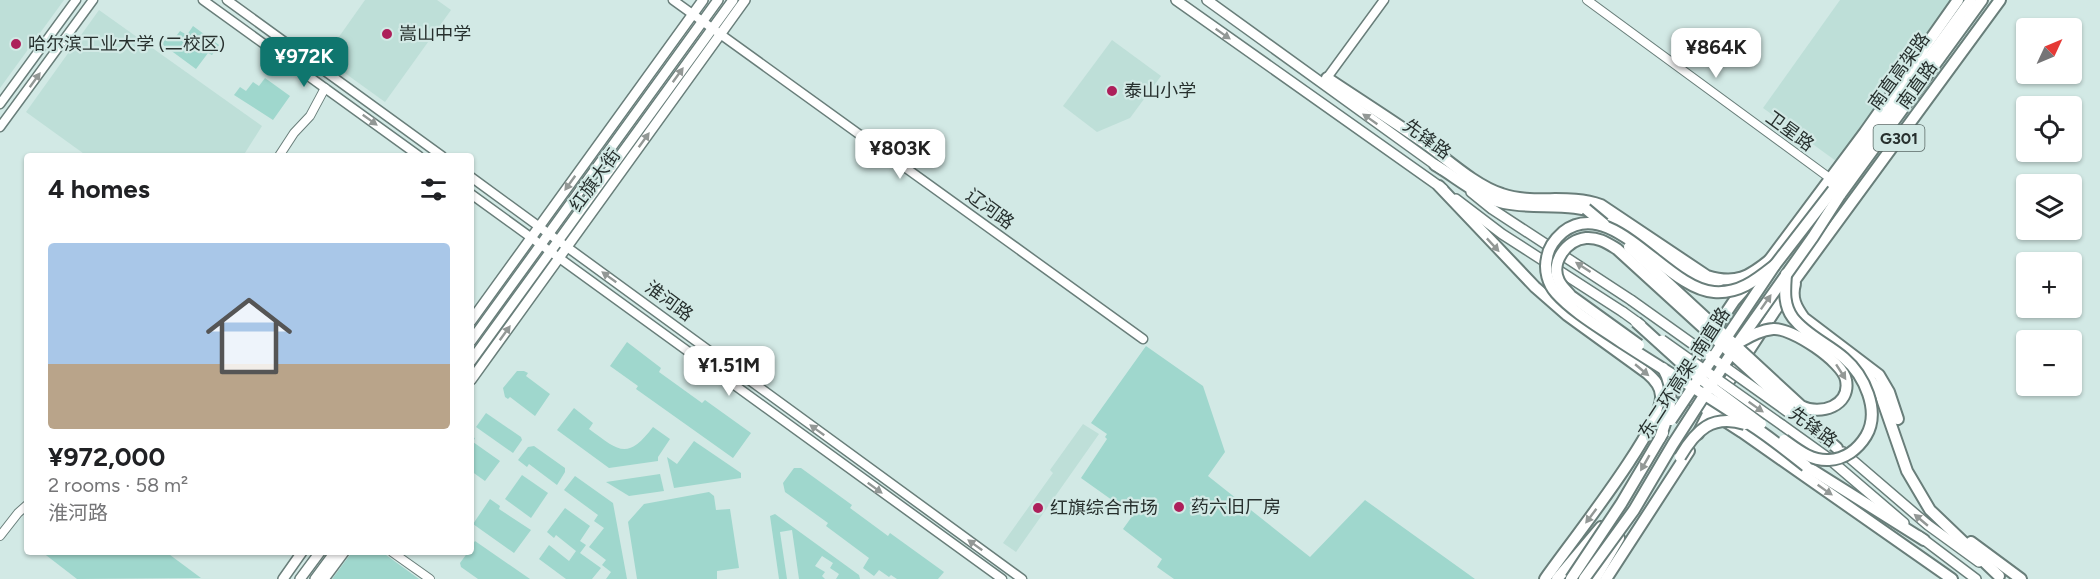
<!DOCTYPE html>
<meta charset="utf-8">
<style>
:root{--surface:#fff;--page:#f6f6f6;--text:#202124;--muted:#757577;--line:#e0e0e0;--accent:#0f766e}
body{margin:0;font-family:Figtree,"Noto Sans SC",sans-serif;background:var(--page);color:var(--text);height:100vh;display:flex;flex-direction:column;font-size:22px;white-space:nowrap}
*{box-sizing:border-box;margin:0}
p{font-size:20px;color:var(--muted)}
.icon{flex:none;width:33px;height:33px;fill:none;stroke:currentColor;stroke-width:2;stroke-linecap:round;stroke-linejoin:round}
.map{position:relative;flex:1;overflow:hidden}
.side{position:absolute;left:24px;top:153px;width:450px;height:402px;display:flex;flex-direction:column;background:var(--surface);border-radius:6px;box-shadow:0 2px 4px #0004}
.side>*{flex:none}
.needle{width:39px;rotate:46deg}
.buttons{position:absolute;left:2016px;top:18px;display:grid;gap:12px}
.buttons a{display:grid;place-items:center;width:66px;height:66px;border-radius:6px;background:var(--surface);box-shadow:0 2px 4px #0004;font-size:30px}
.price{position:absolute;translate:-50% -51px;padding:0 14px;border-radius:12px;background:#fff;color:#222;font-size:20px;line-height:39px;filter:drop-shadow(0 2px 3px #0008)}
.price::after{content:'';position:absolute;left:50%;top:36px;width:18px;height:14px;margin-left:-9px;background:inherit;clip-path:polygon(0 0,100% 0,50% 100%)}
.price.on{background:var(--accent);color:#fff}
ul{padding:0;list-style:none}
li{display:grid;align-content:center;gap:12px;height:318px;padding:0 24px}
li+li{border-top:2px solid var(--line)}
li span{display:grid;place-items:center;height:186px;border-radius:6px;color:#555}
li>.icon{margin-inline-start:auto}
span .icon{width:108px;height:108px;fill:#fffc;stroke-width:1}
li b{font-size:26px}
h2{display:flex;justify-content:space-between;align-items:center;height:72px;padding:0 24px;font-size:26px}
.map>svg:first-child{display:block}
</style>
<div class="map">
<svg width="2100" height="579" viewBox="0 0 2100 579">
<rect width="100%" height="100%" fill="#d2e9e5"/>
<g fill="#bedfd8">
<polygon points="0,0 64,0 0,88"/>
<polygon points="365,0 437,0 451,10 385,102 324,58"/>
<polygon points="1840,0 1952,0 1836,161 1763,108"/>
<polygon points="99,10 262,126 243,156 87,156 26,112"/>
<polygon points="1112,40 1161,76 1130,118 1097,132 1063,106"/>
<polygon points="1083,424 1099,434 1016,552 1003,543 1053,473 1050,470"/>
</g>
<g fill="#9fd7cd">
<polygon points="193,26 219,45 212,55 208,53 196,69 162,44 169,35 174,39 180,31 187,35"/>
<polygon points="265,78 290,96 273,120 234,95 240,87 246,91 253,82 259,86"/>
<polygon points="627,342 661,368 659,372 702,403 705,400 751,433 733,458 636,389 638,386 610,366"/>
<polygon points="1146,346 1203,386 1225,452 1208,476 1310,557 1365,500 1475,579 1174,579 1157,567 1162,559 1123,529 1133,515 1081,478 1107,439 1105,437 1107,434 1091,423"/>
<polygon points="517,371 524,371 528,373 526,376 550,394 535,416 510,397 508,399 505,397 503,388"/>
<path d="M574,408L593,423L589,429C619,451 627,461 653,427L670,439L658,457V461L609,468L557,430Z"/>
<polygon points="486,413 521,437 522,440 513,453 476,427"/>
<polygon points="471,437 475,438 473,442 500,461 485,481 471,471"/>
<polygon points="694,441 741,473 741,478 674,488 667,457 677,464"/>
<polygon points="534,446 565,468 565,472 557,485 529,464 527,467 518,460 528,447"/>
<polygon points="794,468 801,468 852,505 850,508 888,536 890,533 944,572 938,579 897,579 891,575 889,577 879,570 874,576 863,568 869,558 826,526 828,523 785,492 783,483"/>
<polygon points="660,474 664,491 629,496 606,482"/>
<polygon points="522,475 548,493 531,518 505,499"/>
<polygon points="575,476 613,503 627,579 606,579 611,572 602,565 606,560 589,547 604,528 594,521 598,515 564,490"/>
<polygon points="709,492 714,496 716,510 730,509 739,568 717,571 717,579 637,579 628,522 644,504"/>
<polygon points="490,499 500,506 499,509 531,530 514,553 473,524"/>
<polygon points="565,508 590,526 580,541 586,545 580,553 601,568 592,579 566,579 539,559 549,545 569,561 576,551 556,535 554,538 547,532"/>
<polygon points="775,514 859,575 860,579 836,579 839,574 830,568 833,563 822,556 815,566 825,572 822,576 825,579 799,579 792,530 780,532 787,579 779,579 770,516"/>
<polygon points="475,541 530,579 478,579 461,567 460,563 468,552 471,552 471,547"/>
<polygon points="42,552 166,552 201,578 77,579"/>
<polygon points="352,552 382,552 419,579 332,579"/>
</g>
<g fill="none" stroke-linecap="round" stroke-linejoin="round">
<g stroke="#697e7a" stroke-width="10">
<g id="tertiary">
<polyline points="1587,0 1831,179"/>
<polyline points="279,156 294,133 310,116 325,88"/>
<polyline points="0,536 18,513 27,505"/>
<polyline points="392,552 430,579"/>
</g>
</g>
<g stroke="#697e7a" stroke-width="11">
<g id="secondary">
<polyline points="203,0 419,156"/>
<polyline points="227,0 442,156"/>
<polyline points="673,0 1143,339"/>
<polyline points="1324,82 1384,0"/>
<polyline points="0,104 76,0"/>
<polyline points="0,127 93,0"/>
<polyline points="471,177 1022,579"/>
<polyline points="471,194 1002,579"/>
</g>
</g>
<g stroke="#697e7a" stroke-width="12">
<g id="primary">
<polyline points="1176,0 1443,189"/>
<polyline points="1207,0 1441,169"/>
<polyline points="1471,192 1492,209 1631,300"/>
<polyline points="1456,199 1502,234 1623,312"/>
<polyline points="471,321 703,0"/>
<polyline points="471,341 718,0"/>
<polyline points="471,361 733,0"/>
<polyline points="471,380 745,0"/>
<polyline points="1782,425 1828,458 1904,523"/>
<polyline points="1843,452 1928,525 1979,562"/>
<polyline points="1919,536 1976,579"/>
<polyline points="283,579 302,552"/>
<polyline points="300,579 320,552"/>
<polyline points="315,579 335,552"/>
<polyline points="324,579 344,552"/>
</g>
</g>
<g stroke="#697e7a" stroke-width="14">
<g id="trunk">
<path d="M1327,78C1360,100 1393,121 1426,144C1448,160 1476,186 1502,194C1534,205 1568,193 1601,205L1707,276C1736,285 1749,277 1772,258"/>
<path d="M1435,165C1456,177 1479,198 1504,203C1537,210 1572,201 1604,216C1614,222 1624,230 1634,237C1664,256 1692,278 1725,291"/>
<path d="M1439,186L1535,287L1567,315L1647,373C1654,379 1661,386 1661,396C1663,427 1567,547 1545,579"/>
<polyline points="1833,190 1971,0"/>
<polyline points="1840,195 1982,0"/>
<polyline points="1768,262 1865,132 1958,0"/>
<path d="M1795,284C1791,298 1796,307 1804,318L1879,375L1889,392L1898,419"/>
<polyline points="1851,363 1865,373 1880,393 1907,471 1930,510 1999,576"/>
<polyline points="1680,392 1742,432 1952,579"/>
<polyline points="1663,394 1674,390 1734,301 1750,283"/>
<polyline points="1789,406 1837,448"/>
<polyline points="1698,434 1710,410 1797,277 2000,0"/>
<polyline points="1806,466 1924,540"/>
<polyline points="1971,542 2021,579"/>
<polyline points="1557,579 1601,527"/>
<polyline points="1595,579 1619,538"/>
<polyline points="1606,579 1689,451"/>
</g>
</g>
<use href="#tertiary" stroke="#fff" stroke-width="8"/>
<use href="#secondary" stroke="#fff" stroke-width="8"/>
<use href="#primary" stroke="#fff" stroke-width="9"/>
<use href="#trunk" stroke="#fff" stroke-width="10"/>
<g stroke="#697e7a" stroke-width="12" stroke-linecap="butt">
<g id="primary-bridge">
<polyline points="1631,300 1788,412"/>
<polyline points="1623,312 1641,325"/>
<polyline points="1662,340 1782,425"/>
</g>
</g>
<g stroke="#697e7a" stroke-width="14" stroke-linecap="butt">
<g id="trunk-bridge">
<polyline points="1586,209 1604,224"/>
<path d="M1629,247L1801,406C1820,416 1851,406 1846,380C1843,362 1791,327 1773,329C1760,330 1749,337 1738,343"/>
<path d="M1775,265C1756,280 1739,294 1714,292C1666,289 1612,194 1563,232C1555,239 1548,248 1547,258C1544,270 1548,284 1556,293C1573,312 1599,327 1621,342C1664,370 1708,396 1751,425C1770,437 1788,452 1806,466"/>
<polyline points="1636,322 1689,370 1761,424"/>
<path d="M1639,345L1571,296C1567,291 1562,287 1559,281C1550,263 1566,240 1586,238C1598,237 1607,243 1617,249L1789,406"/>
<polyline points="1671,420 1775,265 1833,190"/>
<path d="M1660,438C1669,413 1677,393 1663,368"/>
<path d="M1784,440C1798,450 1811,461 1829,460C1845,459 1858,449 1866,436C1881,411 1864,375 1844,358C1828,344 1806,335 1793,318C1783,305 1785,289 1786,274"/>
<path d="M1680,457C1696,430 1712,414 1745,424"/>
<polyline points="1571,579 1621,504 1663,433"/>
<polyline points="1584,579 1634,510 1673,444 1738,343 1813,237 1840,195"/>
</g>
</g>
<use href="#primary-bridge" stroke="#fff" stroke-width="9"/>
<use href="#trunk-bridge" stroke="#fff" stroke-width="10"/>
</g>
<defs><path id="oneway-solid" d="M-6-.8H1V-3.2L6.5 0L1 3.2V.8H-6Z" transform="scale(1.5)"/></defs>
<g fill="#939896">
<use href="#oneway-solid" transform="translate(1223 34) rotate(35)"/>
<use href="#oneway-solid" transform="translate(678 75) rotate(-54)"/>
<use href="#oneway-solid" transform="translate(35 80) rotate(-54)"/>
<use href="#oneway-solid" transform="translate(1370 119) rotate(-145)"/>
<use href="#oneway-solid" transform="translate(370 120) rotate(36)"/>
<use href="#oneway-solid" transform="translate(644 140) rotate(-54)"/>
<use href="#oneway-solid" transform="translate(570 183) rotate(126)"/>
<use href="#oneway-solid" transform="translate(1493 245) rotate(47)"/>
<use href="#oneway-solid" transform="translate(1583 267) rotate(-147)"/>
<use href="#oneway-solid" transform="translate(609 277) rotate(-144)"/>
<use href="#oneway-solid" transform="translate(1766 302) rotate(-55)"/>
<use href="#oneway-solid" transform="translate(505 333) rotate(-54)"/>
<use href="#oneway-solid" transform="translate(1642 370) rotate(40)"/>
<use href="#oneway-solid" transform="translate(1841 372) rotate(57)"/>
<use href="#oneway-solid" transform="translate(1756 407) rotate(35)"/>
<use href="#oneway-solid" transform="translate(817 430) rotate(-144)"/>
<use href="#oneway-solid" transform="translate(1645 463) rotate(120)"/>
<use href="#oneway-solid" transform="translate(875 488) rotate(36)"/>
<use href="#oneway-solid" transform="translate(1825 490) rotate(35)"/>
<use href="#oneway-solid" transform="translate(1591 516) rotate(127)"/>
<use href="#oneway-solid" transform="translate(1921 520) rotate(-140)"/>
<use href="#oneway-solid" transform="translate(975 545) rotate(-144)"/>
</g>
<g fill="#ad1f5a" stroke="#d2e9e5" stroke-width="2">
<circle cx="387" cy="34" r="6"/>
<circle cx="16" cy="44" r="6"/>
<circle cx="1112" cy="91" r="6"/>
<circle cx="1179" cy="507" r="6"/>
<circle cx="1038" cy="508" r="6"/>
</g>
<g text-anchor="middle" stroke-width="4.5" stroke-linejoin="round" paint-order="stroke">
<rect fill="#d2e9e5" stroke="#5a6865" stroke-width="1.5" x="1873.5" y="125" width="51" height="26" rx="4.5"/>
<g font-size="16" font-weight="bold" fill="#27302e">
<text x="1899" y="144">G301</text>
</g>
<g font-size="18" fill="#27302e" stroke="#d2e9e5" text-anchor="start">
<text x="399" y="40">嵩山中学</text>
<text x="28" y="50">哈尔滨工业大学 (二校区)</text>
<text x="1124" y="97">泰山小学</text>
<text x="1191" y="513">药六旧厂房</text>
<text x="1050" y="514">红旗综合市场</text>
</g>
<g font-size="18" fill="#27302e" stroke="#d2e9e5">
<text transform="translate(1899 71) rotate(-54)" y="6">南直高架路</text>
<text transform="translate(1917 85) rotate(-54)" y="6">南直路</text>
<text transform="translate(1790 131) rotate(36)" y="6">卫星路</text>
<text transform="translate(1427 139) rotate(36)" y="6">先锋路</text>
<text transform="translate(595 180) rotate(-54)" y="6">红旗大街</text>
<text transform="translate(990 209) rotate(36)" y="6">辽河路</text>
<text transform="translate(669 301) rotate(36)" y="6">淮河路</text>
<text transform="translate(1684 373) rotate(-57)" y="6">东二环高架-南直路</text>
<text transform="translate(1813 427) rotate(36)" y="6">先锋路</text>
</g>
</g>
</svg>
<div class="buttons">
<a><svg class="needle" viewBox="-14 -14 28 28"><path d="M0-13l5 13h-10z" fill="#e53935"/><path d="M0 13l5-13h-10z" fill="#757577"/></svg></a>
<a><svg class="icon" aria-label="locate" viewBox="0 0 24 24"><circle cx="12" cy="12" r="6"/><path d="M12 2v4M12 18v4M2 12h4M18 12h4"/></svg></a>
<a><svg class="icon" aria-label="layers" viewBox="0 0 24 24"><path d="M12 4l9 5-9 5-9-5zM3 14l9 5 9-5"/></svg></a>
<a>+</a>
<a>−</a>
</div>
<b class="price" style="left:1716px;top:79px">¥864K</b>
<b class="price on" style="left:304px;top:88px">¥972K</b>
<b class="price" style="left:900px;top:180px">¥803K</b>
<b class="price" style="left:729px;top:397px">¥1.51M</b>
<section class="side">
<h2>4 homes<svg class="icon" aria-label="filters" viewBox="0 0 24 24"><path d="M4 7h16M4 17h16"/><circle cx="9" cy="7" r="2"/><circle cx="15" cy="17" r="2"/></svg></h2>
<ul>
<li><span style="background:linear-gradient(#a9c7e8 65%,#b9a48a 0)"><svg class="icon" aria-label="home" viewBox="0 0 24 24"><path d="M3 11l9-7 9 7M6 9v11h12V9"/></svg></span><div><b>¥972,000</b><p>2 rooms · 58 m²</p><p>淮河路</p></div></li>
</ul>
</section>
</div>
